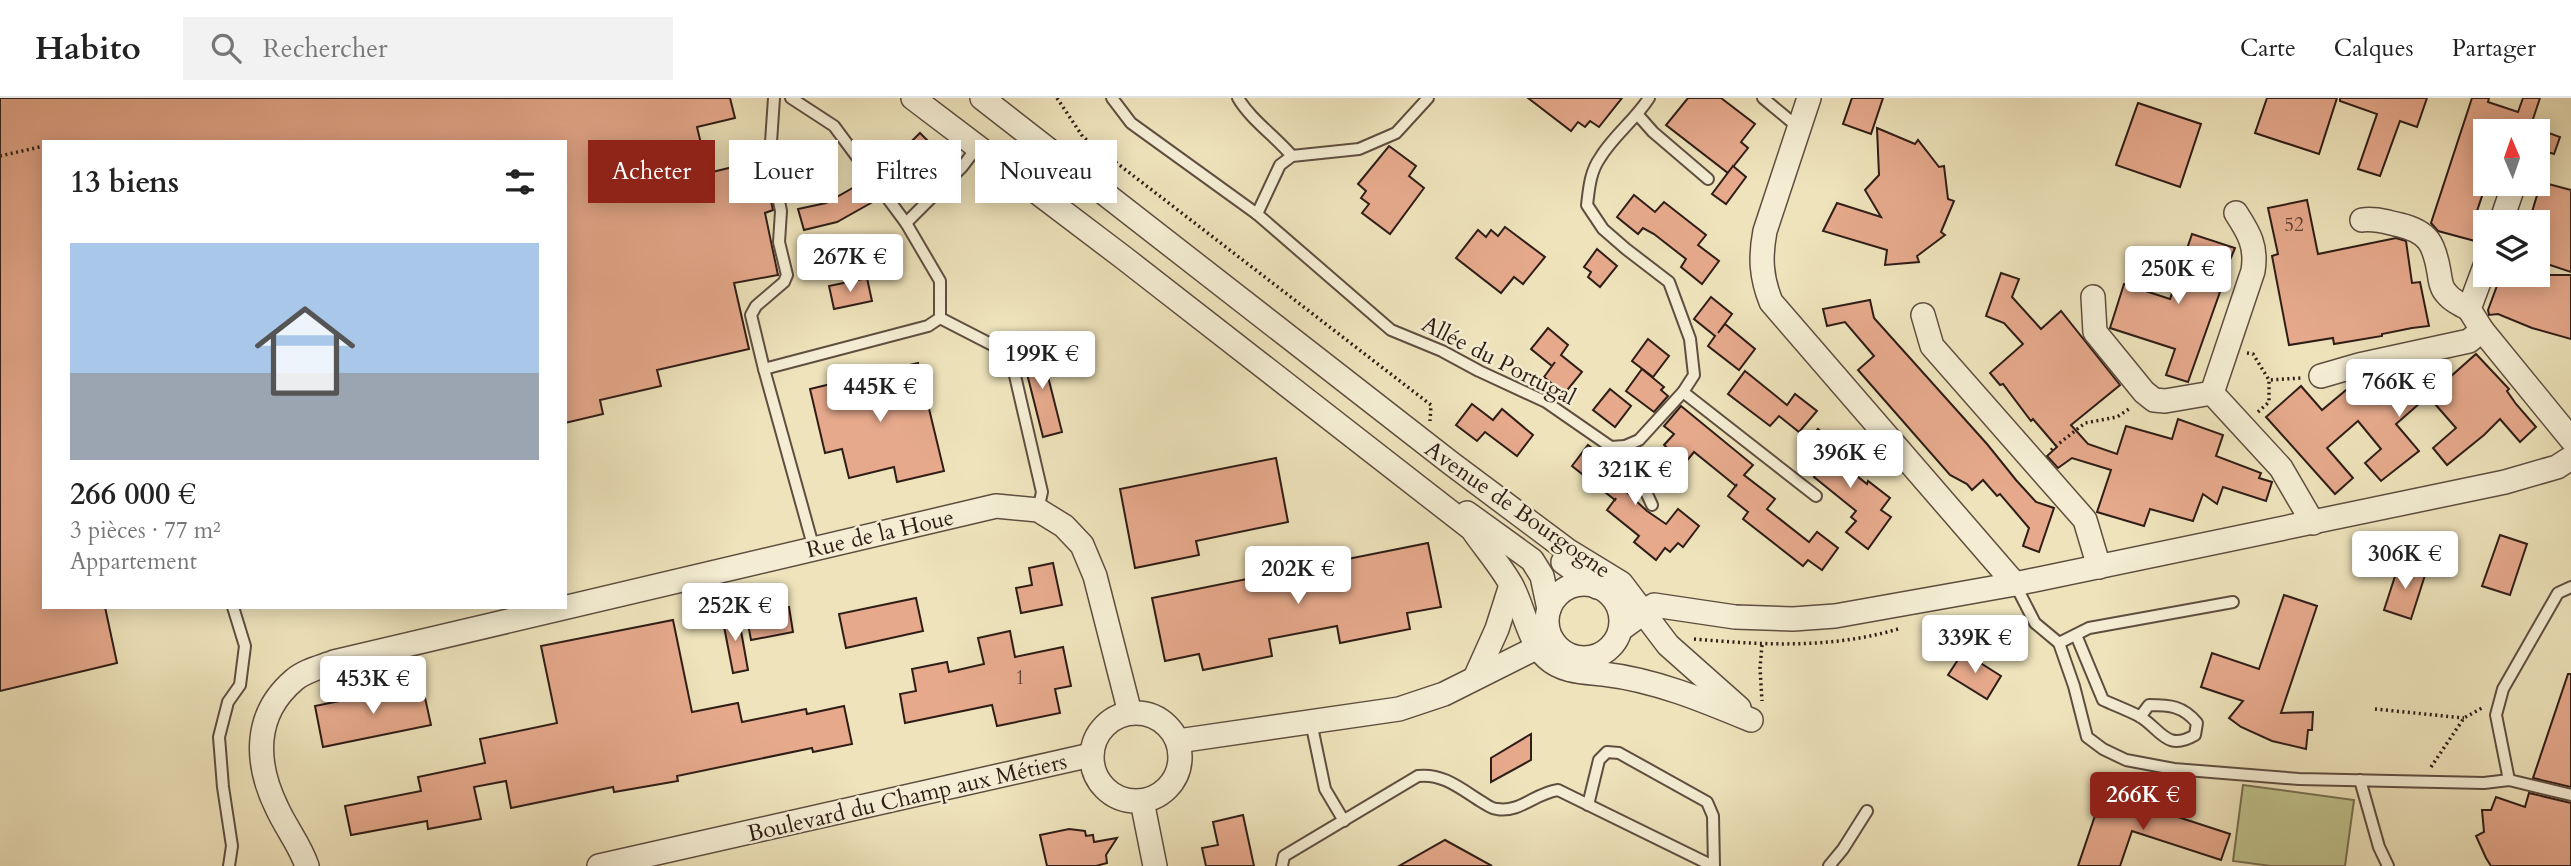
<!DOCTYPE html>
<html lang="fr">
<meta charset="utf-8">
<style>
:root{--surface:#fff;--page:#f2f2f2;--text:#222;--muted:#767676;--line:#e0e0e0;--accent:#8f2418}
body{margin:0;font-family:Cardo,serif;background:var(--page);color:var(--text);height:100vh;display:flex;flex-direction:column;font-size:26px;white-space:nowrap}
*{box-sizing:border-box;margin:0}
p{font-size:23px;color:var(--muted)}
.icon{flex:none;width:38px;height:38px;fill:none;stroke:currentColor;stroke-width:2;stroke-linecap:round;stroke-linejoin:round}
.map{position:relative;flex:1;overflow:hidden}
.side{position:absolute;left:42px;top:42px;width:525px;height:469px;display:flex;flex-direction:column;background:var(--surface);border-radius:0px;box-shadow:0 4px 18px #0003}
.side>*{flex:none}
.guide{position:absolute;left:588px;top:42px;width:665px;height:63px;display:flex;gap:14px}
.needle{width:46px;rotate:358deg}
.controls{position:absolute;left:2473px;top:21px;display:grid;gap:14px}
.controls a{display:grid;place-items:center;width:77px;height:77px;border-radius:0px;background:var(--surface);box-shadow:0 4px 18px #0003;font-size:35px}
.price{position:absolute;translate:-50% -60px;padding:0 16px;border-radius:7px;background:#fff;color:#222;font-size:23px;line-height:46px;filter:drop-shadow(0 2px 4px #0008)}
.price::after{content:'';position:absolute;left:50%;top:42px;width:21px;height:16px;margin-left:-10px;background:inherit;clip-path:polygon(0 0,100% 0,50% 100%)}
.price.selected{background:var(--accent);color:#fff}
ul{padding:0;list-style:none}
li{display:grid;align-content:center;gap:14px;height:371px;padding:0 28px}
li span{display:grid;place-items:center;height:217px;border-radius:0px;color:#555}
li>.icon{margin-inline-start:auto}
span .icon{width:126px;height:126px;fill:#fffc;stroke-width:1}
li b{font-size:30px}
h2{display:flex;justify-content:space-between;align-items:center;height:84px;padding:0 28px;font-size:30px}
.tag{padding:0 24px;border-radius:0px;background:var(--surface);box-shadow:0 4px 18px #0003;font-size:24px;line-height:63px}
.tag.selected{background:var(--accent);color:#fff}
header{display:flex;align-items:center;gap:42px;box-sizing:border-box;height:98px;padding:0 35px;background:var(--surface);border-bottom:2px solid var(--line)}
header strong{font-size:33px}
nav{display:flex;gap:38px;margin-inline-start:auto;font-size:24px}
.search{width:490px;height:63px;background:var(--page);display:flex;align-items:center;gap:18px;box-sizing:border-box;padding:0 24px;border-radius:0px;color:var(--muted);font-size:26px}
.map>svg:first-child{display:block}
</style>
<header>
<strong>Habito</strong>
<div class="search"><svg class="icon" aria-label="search" viewBox="0 0 24 24"><circle cx="10" cy="10" r="6"/><path d="M15 15l6 6"/></svg>Rechercher</div>
<nav><a>Carte</a><a>Calques</a><a>Partager</a></nav>
</header>
<div class="map">
<svg width="2571" height="768" viewBox="0 0 2571 768">
<rect width="100%" height="100%" fill="#eee3bb"/>
<filter id="stains"><feTurbulence type="fractalNoise" baseFrequency=".00286" numOctaves="4"/><feColorMatrix values="0 0 0 0 .2 0 0 0 0 .09 0 0 0 0 .02 0 0 0 .5 -.17"/></filter>
<radialGradient id="worn" r=".72"><stop offset=".6" stop-color="#630" stop-opacity="0"/><stop offset="1" stop-color="#630" stop-opacity=".3"/></radialGradient>
<polygon fill="#bfc28c" stroke="#777052" stroke-width="2" points="2243,687 2354,702 2345,768 2271,768 2233,763"/>
<g fill="#e6a98c" stroke="#2f1d17" stroke-width="2">
<polygon points="0,0 730,0 735,20 697,29 708,75 762,62 773,112 765,115 778,177 734,185 749,251 657,272 661,288 600,302 603,316 565,325 565,44 44,44 44,509 105,509 117,565 0,593"/>
<polygon points="1528,0 1622,0 1599,29 1590,23 1585,29 1578,24 1571,33"/>
<polygon points="1688,0 1721,0 1755,26 1741,44 1748,50 1728,75 1666,27"/>
<polygon points="1852,0 1883,0 1871,36 1843,26"/>
<polygon points="2267,0 2337,0 2319,56 2255,35"/>
<polygon points="2340,0 2427,0 2417,29 2400,23 2380,78 2358,71 2377,16 2340,3"/>
<polygon points="2472,0 2489,0 2488,4 2518,14 2523,0 2540,0 2529,33 2485,33 2485,89 2475,119 2482,121 2475,143 2438,133 2431,125"/>
<polygon points="2138,5 2201,26 2180,89 2116,67"/>
<polygon points="1877,30 1915,46 1918,42 1939,69 1944,68 1948,101 1954,103 1941,134 1945,137 1917,158 1919,164 1885,167 1887,152 1823,133 1837,105 1881,119 1865,92 1879,77"/>
<polygon points="2538,31 2560,39 2554,56 2538,51"/>
<polygon points="920,35 936,51 892,92 879,75"/>
<polygon points="1389,48 1416,68 1409,78 1424,90 1390,136 1362,115 1369,106 1361,100 1366,93 1358,86"/>
<polygon points="1733,68 1746,79 1726,106 1712,96"/>
<polygon points="865,83 878,101 837,124 804,132 798,111 826,105"/>
<polygon points="2541,84 2571,92 2571,174 2538,163 2538,124 2529,124"/>
<polygon points="1634,97 1655,114 1664,104 1706,137 1698,147 1719,163 1702,186 1681,169 1686,161 1654,136 1643,130 1638,136 1617,119"/>
<polygon points="2307,102 2318,156 2396,140 2406,143 2412,185 2420,184 2429,228 2412,230 2382,236 2382,238 2334,246 2333,240 2289,247 2272,158 2278,156 2268,110"/>
<polygon points="1505,129 1545,159 1523,186 1514,179 1501,195 1456,160 1478,132 1486,139 1491,132 1498,138"/>
<polygon points="2192,136 2235,150 2217,193 2220,194 2188,284 2166,277 2175,251 2110,230 2124,186 2170,201"/>
<polygon points="1597,151 1617,168 1600,189 1588,179 1591,174 1584,169"/>
<polygon points="2001,175 2019,181 2012,199 2041,231 2061,213 2120,287 2071,327 2088,346 2117,356 2126,328 2172,341 2178,321 2223,337 2216,358 2261,375 2259,380 2272,384 2266,403 2223,389 2217,406 2203,396 2193,423 2150,411 2144,428 2097,414 2111,372 2072,360 2058,370 2047,358 2057,349 2033,321 2031,323 2003,286 2000,287 1990,275 2023,246 2004,225 1986,218"/>
<polygon points="2501,177 2571,177 2571,241 2532,230 2498,216 2489,217 2488,212"/>
<polygon points="867,180 872,203 834,211 829,188"/>
<polygon points="1711,199 1732,216 1718,235 1725,226 1755,251 1739,272 1708,248 1715,238 1694,221"/>
<polygon points="1870,202 1874,220 1987,346 2016,382 2036,404 2054,410 2039,454 2023,448 2029,430 2000,396 1997,398 1983,382 1972,392 1967,386 1950,377 1858,272 1874,258 1845,224 1827,228 1823,211"/>
<polygon points="1548,230 1568,247 1561,257 1582,274 1564,296 1544,279 1555,264 1552,268 1531,251"/>
<polygon points="1648,241 1669,258 1653,279 1632,263"/>
<polygon points="1040,247 1062,334 1043,339 1021,252"/>
<polygon points="2476,256 2509,291 2507,293 2516,306 2536,329 2520,344 2500,321 2484,337 2447,367 2433,350 2456,330 2428,298 2396,326 2419,353 2381,383 2365,365 2381,351 2358,323 2327,350 2353,380 2335,396 2266,319 2301,288 2322,312 2358,282 2381,306 2423,267 2441,287"/>
<polygon points="918,265 944,373 897,384 894,369 849,380 842,351 825,355 810,291"/>
<polygon points="1642,271 1664,289 1661,292 1668,298 1654,314 1626,293"/>
<polygon points="1745,273 1787,307 1795,296 1817,313 1799,334 1779,318 1770,328 1728,296"/>
<polygon points="1610,291 1631,308 1615,329 1593,312"/>
<polygon points="1472,306 1493,322 1502,311 1533,337 1517,358 1485,334 1477,343 1456,327"/>
<polygon points="1681,308 1753,367 1744,377 1775,401 1767,411 1809,444 1817,434 1838,450 1822,472 1808,462 1803,468 1743,421 1748,414 1728,398 1737,386 1736,388 1694,354 1685,365 1664,347 1674,336 1664,328"/>
<polygon points="1818,331 1838,347 1831,357 1867,386 1868,383 1890,400 1881,412 1891,419 1868,451 1846,434 1856,423 1851,419 1856,413 1814,379 1822,368 1801,351"/>
<polygon points="1588,347 1631,381 1623,391 1647,413 1666,426 1678,411 1699,428 1683,449 1678,445 1670,454 1665,450 1656,462 1634,444 1639,438 1607,412 1616,400 1615,402 1572,368"/>
<polygon points="1276,360 1288,424 1196,443 1199,457 1135,470 1120,391"/>
<polygon points="2500,437 2527,446 2510,497 2482,488"/>
<polygon points="1428,445 1441,509 1407,515 1410,531 1340,545 1337,528 1269,541 1272,558 1203,572 1199,556 1165,563 1152,500"/>
<polygon points="1053,465 1062,507 1021,515 1016,490 1032,487 1029,470"/>
<polygon points="2399,466 2426,474 2411,521 2384,512"/>
<polygon points="2284,497 2317,508 2281,615 2313,614 2312,632 2308,632 2306,651 2272,643 2241,629 2229,620 2243,603 2201,589 2212,555 2259,571"/>
<polygon points="916,500 923,533 846,550 839,516"/>
<polygon points="779,509 789,509 793,534 751,542 746,515"/>
<polygon points="738,516 748,572 733,575 722,518"/>
<polygon points="673,522 692,614 738,605 742,624 806,611 807,616 844,608 852,646 813,654 812,650 677,678 678,683 614,694 613,689 511,710 506,683 474,689 481,721 428,731 427,723 351,737 345,708 421,693 418,679 485,665 480,641 557,625 541,548"/>
<polygon points="1010,533 1015,559 1063,549 1071,588 1055,591 1060,615 997,628 992,607 905,625 900,596 916,593 912,571 947,564 949,574 984,566 978,540"/>
<polygon points="1963,554 2001,578 1987,601 1948,577"/>
<polygon points="2568,576 2571,576 2571,689 2533,680"/>
<polygon points="422,586 431,627 323,649 315,608"/>
<polygon points="1531,636 1531,662 1491,684 1491,660"/>
<polygon points="2104,691 2142,705 2141,707 2230,736 2221,762 2132,733 2120,768 2078,768"/>
<polygon points="2529,695 2571,705 2571,768 2491,768 2486,760 2476,738 2484,734 2482,712 2491,712 2496,699 2525,709"/>
<polygon points="1243,717 1254,768 1206,768 1202,750 1218,747 1213,724"/>
<polygon points="1069,731 1085,733 1086,738 1093,737 1094,744 1117,740 1106,757 1107,765 1096,768 1047,768 1040,737"/>
<polygon points="1445,742 1492,768 1399,768"/>
</g>
<g fill="none" stroke-linecap="round" stroke-linejoin="round">
<g stroke="#5f4e40" stroke-width="14">
<g id="service">
<polyline points="791,0 834,28 906,125 940,183 940,220 928,228 764,271 814,451"/>
<path d="M1112,0L1131,25L1257,116L1391,232L1442,253L1479,273L1546,304L1611,349L1625,348L1639,342L1683,294L1694,277L1690,241L1669,184L1626,151L1603,131L1587,107C1589,91 1590,74 1600,60C1613,38 1635,22 1649,0"/>
<path d="M1238,0C1251,22 1275,38 1292,58"/>
<polyline points="1763,0 1799,30"/>
<polyline points="1638,17 1653,34 1708,81"/>
<polyline points="1257,116 1280,67 1292,58 1359,51 1396,35 1428,0"/>
<polyline points="906,125 962,69 978,48"/>
<polyline points="940,220 1010,256 1042,394 1038,412"/>
<polyline points="764,271 751,217 756,208 784,184 787,177 779,144 781,113 770,59 774,0"/>
<polyline points="1683,294 1816,398"/>
<polyline points="1625,348 1652,407"/>
<polyline points="2015,486 2035,525 2059,545 2074,588 2087,639 2103,651 2126,662 2174,671 2299,681 2484,685 2509,682 2571,697"/>
<path d="M2076,537L2103,602C2114,607 2127,612 2139,618C2161,631 2166,654 2195,637L2197,625C2183,608 2170,607 2149,607L2140,619"/>
<polyline points="2059,545 2089,530 2233,504"/>
<polyline points="1311,624 1325,691 1344,723"/>
<polyline points="2360,682 2379,749 2388,768"/>
<polyline points="2509,682 2496,617 2503,591 2558,495 2571,489"/>
<polyline points="1588,707 1599,662 1607,654 1619,655 1707,704 1713,718 1714,768"/>
<polyline points="229,768 232,748 223,689 219,639 228,604 240,587 245,548 233,509"/>
<path d="M1282,768L1284,758L1418,678C1443,675 1461,691 1482,704C1487,707 1492,711 1497,711C1520,715 1535,695 1558,692L1713,768"/>
<polyline points="1829,768 1843,751 1867,713"/>
</g>
</g>
<g stroke="#5f4e40" stroke-width="26">
<g id="minor">
<path d="M913,0L1124,160L1472,431C1485,450 1501,468 1512,488C1524,511 1528,542 1547,560C1562,574 1584,574 1603,576C1655,582 1703,602 1751,622"/>
<polyline points="982,0 1452,366 1567,452 1621,485 1668,547 1739,610"/>
<path d="M1809,0L1765,133C1760,159 1761,179 1771,204L2015,486"/>
<path d="M2236,115C2249,135 2257,148 2253,173L2212,295L2281,370L2313,425"/>
<path d="M2362,122C2375,120 2386,124 2400,127C2429,134 2434,146 2439,174C2440,181 2441,190 2446,195C2451,202 2461,207 2469,211"/>
<polyline points="2501,124 2514,86"/>
<polyline points="2485,168 2469,211 2482,232 2571,341"/>
<polyline points="2093,199 2095,234 2144,294 2154,302 2165,303 2212,295"/>
<polyline points="1923,217 1932,248 2085,422 2099,469"/>
<polyline points="2321,278 2359,267 2469,243 2482,232"/>
<polyline points="1467,415 1532,462 1542,478 1549,511"/>
<polyline points="1563,464 1597,489"/>
<circle cx="1584" cy="523" r="37"/>
<polyline points="1621,531 1654,507 1735,519 1793,521 1835,518 2015,486 2505,384 2557,369 2571,360"/>
<polyline points="1475,580 1497,531 1511,487"/>
<circle cx="1136" cy="659" r="44"/>
<polyline points="1178,643 1399,611 1444,596 1552,542"/>
<polyline points="1142,703 1155,768"/>
<path d="M307,768C300,747 286,730 277,710C255,665 253,617 294,582C304,573 321,569 334,564L996,408L1038,412L1064,428L1082,447L1095,478L1130,615"/>
<polyline points="599,768 1091,657"/>
</g>
</g>
<g stroke="#2f1d17" stroke-width="3.5" stroke-dasharray="2 3.5" stroke-linecap="butt">
<polyline points="1057,0 1083,39 1431,307 1430,323"/>
<polyline points="0,58 44,48"/>
<polyline points="2247,255 2253,256 2269,282 2301,280"/>
<polyline points="2258,314 2269,304 2269,282"/>
<polyline points="2051,352 2085,325 2117,319 2129,311"/>
<path d="M1694,541C1764,547 1831,551 1898,531"/>
<polyline points="1762,547 1760,570 1762,603"/>
<polyline points="2375,611 2464,620"/>
<polyline points="2431,669 2464,620 2482,610"/>
</g>
<use href="#service" stroke="#f4edd3" stroke-width="10"/>
<use href="#minor" stroke="#f4edd3" stroke-width="23"/>
</g>
<g text-anchor="middle" stroke-width="5" stroke-linejoin="round" paint-order="stroke">
<g font-size="19" fill="#5d4034">
<text x="2294" y="133">52</text>
<text x="1020" y="586">1</text>
</g>
<g font-size="23" fill="#2f1d17" stroke="#f4edd3">
<text transform="translate(1499 262) rotate(27)" y="8">Allée du Portugal</text>
<text transform="translate(1518 411) rotate(35)" y="8">Avenue de Bourgogne</text>
<text transform="translate(880 435) rotate(-13)" y="8">Rue de la Houe</text>
<text transform="translate(907 699) rotate(-13)" y="8">Boulevard du Champ aux Métiers</text>
</g>
</g>
<rect width="100%" height="100%" filter="url(#stains)"/>
<rect width="100%" height="100%" fill="url(#worn)"/>
</svg>
<div class="controls">
<a><svg class="needle" viewBox="-14 -14 28 28"><path d="M0-13l5 13h-10z" fill="#e53935"/><path d="M0 13l5-13h-10z" fill="#767676"/></svg></a>
<a><svg class="icon" aria-label="layers" viewBox="0 0 24 24"><path d="M12 4l9 5-9 5-9-5zM3 14l9 5 9-5"/></svg></a>
</div>
<b class="price" style="left:850px;top:196px">267K €</b>
<b class="price" style="left:2178px;top:208px">250K €</b>
<b class="price" style="left:1042px;top:293px">199K €</b>
<b class="price" style="left:2399px;top:321px">766K €</b>
<b class="price" style="left:880px;top:326px">445K €</b>
<b class="price" style="left:1850px;top:392px">396K €</b>
<b class="price" style="left:1635px;top:409px">321K €</b>
<b class="price" style="left:2405px;top:493px">306K €</b>
<b class="price" style="left:1298px;top:508px">202K €</b>
<b class="price" style="left:735px;top:545px">252K €</b>
<b class="price" style="left:1975px;top:577px">339K €</b>
<b class="price" style="left:373px;top:618px">453K €</b>
<b class="price selected" style="left:2143px;top:734px">266K €</b>
<div class="guide">
<a class="tag selected">Acheter</a>
<a class="tag">Louer</a>
<a class="tag">Filtres</a>
<a class="tag">Nouveau</a>
</div>
<section class="side">
<h2>13 biens<svg class="icon" aria-label="filters" viewBox="0 0 24 24"><path d="M4 7h16M4 17h16"/><circle cx="9" cy="7" r="2"/><circle cx="15" cy="17" r="2"/></svg></h2>
<ul>
<li><span style="background:linear-gradient(#a9c7e8 60%,#9aa5b1 0)"><svg class="icon" aria-label="home" viewBox="0 0 24 24"><path d="M3 11l9-7 9 7M6 9v11h12V9"/></svg></span><div><b>266 000 €</b><p>3 pièces · 77 m²</p><p>Appartement</p></div></li>
</ul>
</section>
</div>
